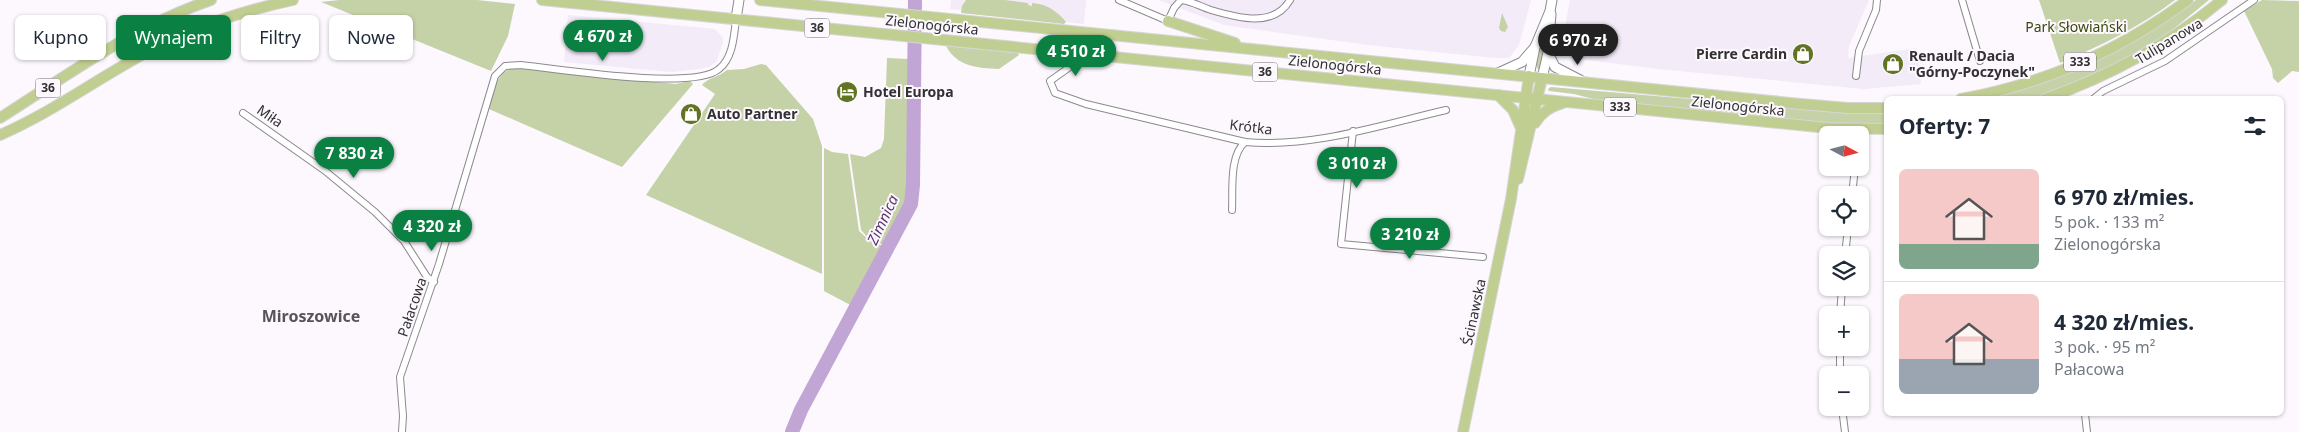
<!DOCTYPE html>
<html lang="pl">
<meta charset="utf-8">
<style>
:root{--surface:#fff;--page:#f6f6f7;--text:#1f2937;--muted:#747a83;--line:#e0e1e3;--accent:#0b8043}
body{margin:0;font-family:"Noto Sans",sans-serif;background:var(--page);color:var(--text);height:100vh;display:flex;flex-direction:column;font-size:19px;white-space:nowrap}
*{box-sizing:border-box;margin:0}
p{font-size:16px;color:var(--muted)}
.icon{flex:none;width:28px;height:28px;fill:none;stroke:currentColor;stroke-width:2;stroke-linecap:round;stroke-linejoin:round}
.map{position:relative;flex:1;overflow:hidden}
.details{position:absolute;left:1884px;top:96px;width:400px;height:320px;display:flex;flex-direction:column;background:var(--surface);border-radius:8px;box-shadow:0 1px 4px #0004}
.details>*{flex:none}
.banner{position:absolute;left:15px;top:15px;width:475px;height:45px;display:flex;gap:10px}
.needle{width:32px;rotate:97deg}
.controls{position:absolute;left:1819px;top:126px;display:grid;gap:10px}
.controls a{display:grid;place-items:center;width:50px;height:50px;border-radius:8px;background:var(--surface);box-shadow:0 1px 4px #0004;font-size:25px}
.price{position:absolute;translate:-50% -42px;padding:0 11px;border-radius:18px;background:var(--accent);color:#fff;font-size:16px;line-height:32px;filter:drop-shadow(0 1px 2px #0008)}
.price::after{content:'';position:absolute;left:50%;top:30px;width:15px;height:11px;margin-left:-8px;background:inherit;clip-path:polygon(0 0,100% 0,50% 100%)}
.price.selected{background:#222;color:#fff}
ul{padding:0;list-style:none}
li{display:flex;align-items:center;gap:15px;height:125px;padding:0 15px}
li+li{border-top:1px solid var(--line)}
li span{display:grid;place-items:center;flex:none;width:140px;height:100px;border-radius:8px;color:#555}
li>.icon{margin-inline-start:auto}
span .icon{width:60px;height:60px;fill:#fffc;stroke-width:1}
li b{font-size:21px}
h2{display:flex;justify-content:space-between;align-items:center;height:60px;padding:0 15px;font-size:21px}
.pill{padding:0 18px;border-radius:8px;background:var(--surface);box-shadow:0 1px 4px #0004;font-size:18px;line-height:45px}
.pill.selected{background:var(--accent);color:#fff}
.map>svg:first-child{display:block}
</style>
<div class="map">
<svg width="2299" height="432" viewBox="0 0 2299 432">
<rect width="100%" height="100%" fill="#fcf8fe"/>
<g fill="#f3ebf8">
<polygon points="951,0 1086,0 1084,24 950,9"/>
<polygon points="1158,0 1531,0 1519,45 1509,58 1494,58 1368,45 1224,25"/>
<polygon points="1570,0 1869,0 1849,46 1848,58 1917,48 1921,84 1864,89 1658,69 1579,59 1564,33"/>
<polygon points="568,15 715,29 723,38 723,43 716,62 709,67 699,69 671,72 564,62"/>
</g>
<g fill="#c5d1a7">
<polygon points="339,0 477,0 515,4 508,36 491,71 321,2"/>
<path d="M966,0H1005L1028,3V5L1032,6V3C1047,4 1057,11 1066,22L1064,24L961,13L962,6Z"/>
<path d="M2039,0H2175C2140,27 2100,46 2060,63Z"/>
<polygon points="2196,0 2209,0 2166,35 2123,61 2081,81 2032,99 1983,99 2087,65 2146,34"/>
<polygon points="2262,0 2299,1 2299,72 2292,71 2278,83 2273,78 2272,69 2244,11"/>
<polygon points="1502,13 1508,27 1505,32 1501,31 1499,28"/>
<polygon points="1545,31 1542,63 1538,70 1536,63"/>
<path d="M946,46L1018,53L1019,55L999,69C978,68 957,67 946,46Z"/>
<path d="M887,58L909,59L910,184C907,211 898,223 884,245L869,239L861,230L850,154L865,157L881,148L884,139Z"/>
<path d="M761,64L766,65L813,119L822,146V274L646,195L715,94L702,85C709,77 719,77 727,70L744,69Z"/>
<path d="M512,68L676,84L690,81L693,84L622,167L489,109C493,94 495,74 512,68Z"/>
<polygon points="1551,87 1830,111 1886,112 1886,125 1857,126 1597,100 1574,94 1549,91 1548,89"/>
<polygon points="824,148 832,152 848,154 859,231 869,240 883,246 854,307 824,291"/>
</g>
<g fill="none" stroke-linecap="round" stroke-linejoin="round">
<polyline stroke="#c1a5d5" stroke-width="14" points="792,432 801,410 911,204 913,185 915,0"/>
<g stroke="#8c898f" stroke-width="8">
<g id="street">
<path d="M1119,0L1168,21L1174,8L1181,0C1192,1 1201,7 1211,10C1238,18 1274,28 1290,0"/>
<polyline points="1962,0 1980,61"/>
<path d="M1088,54L1050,81L1055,93L1086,104L1245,142C1313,148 1381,125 1446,110"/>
<polyline points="1856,76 1859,51 1876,10 1877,0"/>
<polyline points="2093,99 2103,91 2165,61 2254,0"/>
<polyline points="243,113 324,170 375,212 404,241 427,277 434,282"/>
<polyline points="1353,131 1341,244 1483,257"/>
<polyline points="1852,195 1855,168"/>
<path d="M1232,210C1233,190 1229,156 1245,142"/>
<polyline points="1845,255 1848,228"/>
<polyline points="1840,315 1842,288"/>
<polyline points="1840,348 1840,375"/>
<polyline points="1842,408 1845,432"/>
<polyline points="2085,414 2087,432"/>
<path d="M402,432L403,416L400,377L439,264L495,76L505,66L521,65C558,69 694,91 719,69C733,58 734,36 736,19"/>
</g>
</g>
<g stroke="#8c898f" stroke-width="11">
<g id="secondary">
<polyline points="736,19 739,0"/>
<polyline points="1548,53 1555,67 1580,80"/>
<polyline points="1498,73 1522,62 1535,47"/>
<polyline points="1529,76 1535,47 1550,11 1552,0"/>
<polyline points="1542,78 1548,53 1551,14"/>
</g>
</g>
<g stroke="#d6d6d6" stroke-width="12">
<g id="primary">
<polyline points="542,0 1828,128 1886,129"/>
<polyline points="760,0 1801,104 1848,108 1886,108"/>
<polyline points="1168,21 1235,43"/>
<polyline points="1498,95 1513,110 1520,126"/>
<path d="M1961,99C2043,84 2121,50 2188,0"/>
<path d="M2045,99C2110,76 2169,44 2222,0"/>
<path d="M0,118C68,75 134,26 211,0"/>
<path d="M1535,123C1542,112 1550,107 1563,103"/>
<path d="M0,135C53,112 98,78 149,51C195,26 242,11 293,0"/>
<polyline points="1518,179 1542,78"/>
<polyline points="1463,432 1511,199 1529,76"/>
</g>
</g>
<use href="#street" stroke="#fff" stroke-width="6"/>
<use href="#secondary" stroke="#fff" stroke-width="9"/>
<use href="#primary" stroke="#c0ce91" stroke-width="10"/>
</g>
<defs>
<g id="shop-disc" transform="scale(1.125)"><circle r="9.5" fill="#627423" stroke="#fcf8fe"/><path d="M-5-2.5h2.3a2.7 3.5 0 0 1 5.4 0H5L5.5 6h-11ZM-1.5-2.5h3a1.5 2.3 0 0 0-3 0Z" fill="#fff"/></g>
<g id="hotel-disc" transform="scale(1.125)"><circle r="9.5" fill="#627423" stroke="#fcf8fe"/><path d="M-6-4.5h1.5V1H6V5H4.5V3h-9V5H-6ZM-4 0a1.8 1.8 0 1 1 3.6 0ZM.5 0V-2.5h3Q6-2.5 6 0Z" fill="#fff"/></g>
</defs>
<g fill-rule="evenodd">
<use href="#shop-disc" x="1803" y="54"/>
<use href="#shop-disc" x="1893" y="64"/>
<use href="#hotel-disc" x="847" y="92"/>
<use href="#shop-disc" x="691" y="114"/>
</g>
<g text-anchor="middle" stroke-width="4" stroke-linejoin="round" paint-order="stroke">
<g fill="#fcf8fe" stroke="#6f6c6f" stroke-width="1">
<rect x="804.5" y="18.5" width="25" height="19" rx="4"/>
<rect x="2064" y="52.5" width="32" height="19" rx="4"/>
<rect x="1252.5" y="62.5" width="25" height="19" rx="4"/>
<rect x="35.5" y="78.5" width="25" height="19" rx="4"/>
<rect x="1604" y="97.5" width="32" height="19" rx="4"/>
</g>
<g font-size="12" font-weight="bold" fill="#323032">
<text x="817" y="32">36</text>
<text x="2080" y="66">333</text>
<text x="1265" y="76">36</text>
<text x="48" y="92">36</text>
<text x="1620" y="111">333</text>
</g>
<g font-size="14" fill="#323032" stroke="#fcf8fe">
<text transform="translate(932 25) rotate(6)" y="5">Zielonogórska</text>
<text transform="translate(2169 41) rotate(-31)" y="5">Tulipanowa</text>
<text transform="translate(1335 65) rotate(6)" y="5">Zielonogórska</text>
<text transform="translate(1738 106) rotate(6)" y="5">Zielonogórska</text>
<text transform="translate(270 116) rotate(35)" y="5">Miła</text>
<text transform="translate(1251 127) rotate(7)" y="5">Krótka</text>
<text transform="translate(412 307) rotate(-71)" y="5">Pałacowa</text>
<text transform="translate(1474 312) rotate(-78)" y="5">Ścinawska</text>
</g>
<g font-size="14" fill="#3b480a" stroke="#fcf8fe">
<text x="2076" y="32">Park Słowiański</text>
</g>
<g font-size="14" font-weight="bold" fill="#323032" stroke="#fcf8fe" text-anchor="start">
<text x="1787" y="59" text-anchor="end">Pierre Cardin</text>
<text x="1909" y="61">Renault / Dacia<tspan x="1909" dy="16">"Górny-Poczynek"</tspan></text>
<text x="863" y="97">Hotel Europa</text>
<text x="707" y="119">Auto Partner</text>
</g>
<g font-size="15" font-style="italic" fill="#5b3672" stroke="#fcf8fe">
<text transform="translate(883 220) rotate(-65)" y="5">Zimnica</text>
</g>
<g font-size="16" font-weight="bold" fill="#565458" stroke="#fcf8fe">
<text x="311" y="322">Miroszowice</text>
</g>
</g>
</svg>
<div class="controls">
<a><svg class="needle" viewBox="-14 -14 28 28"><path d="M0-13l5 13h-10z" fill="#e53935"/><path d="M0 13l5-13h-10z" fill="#747a83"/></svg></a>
<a><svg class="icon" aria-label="locate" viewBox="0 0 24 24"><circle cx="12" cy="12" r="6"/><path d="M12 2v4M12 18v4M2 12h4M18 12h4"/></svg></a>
<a><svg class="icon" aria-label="layers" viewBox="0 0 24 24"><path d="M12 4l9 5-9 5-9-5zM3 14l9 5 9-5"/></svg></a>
<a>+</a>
<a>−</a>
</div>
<b class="price" style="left:603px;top:62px">4 670 zł</b>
<b class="price selected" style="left:1578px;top:66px">6 970 zł</b>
<b class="price" style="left:1076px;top:77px">4 510 zł</b>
<b class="price" style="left:354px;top:179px">7 830 zł</b>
<b class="price" style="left:1357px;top:189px">3 010 zł</b>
<b class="price" style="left:432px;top:252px">4 320 zł</b>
<b class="price" style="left:1410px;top:260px">3 210 zł</b>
<div class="banner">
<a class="pill">Kupno</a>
<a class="pill selected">Wynajem</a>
<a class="pill">Filtry</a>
<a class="pill">Nowe</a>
</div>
<section class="details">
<h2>Oferty: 7<svg class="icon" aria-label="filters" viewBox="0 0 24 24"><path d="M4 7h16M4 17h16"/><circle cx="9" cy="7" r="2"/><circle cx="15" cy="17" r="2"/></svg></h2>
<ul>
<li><span style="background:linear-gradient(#f6c9c9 75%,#7fa58c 0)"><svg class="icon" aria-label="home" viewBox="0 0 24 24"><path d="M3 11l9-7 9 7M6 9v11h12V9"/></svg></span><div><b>6 970 zł/mies.</b><p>5 pok. · 133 m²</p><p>Zielonogórska</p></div></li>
<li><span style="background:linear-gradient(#f6c9c9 65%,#9aa5b1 0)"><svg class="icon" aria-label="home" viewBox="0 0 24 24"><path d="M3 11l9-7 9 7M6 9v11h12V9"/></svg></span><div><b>4 320 zł/mies.</b><p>3 pok. · 95 m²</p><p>Pałacowa</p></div></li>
</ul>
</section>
</div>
